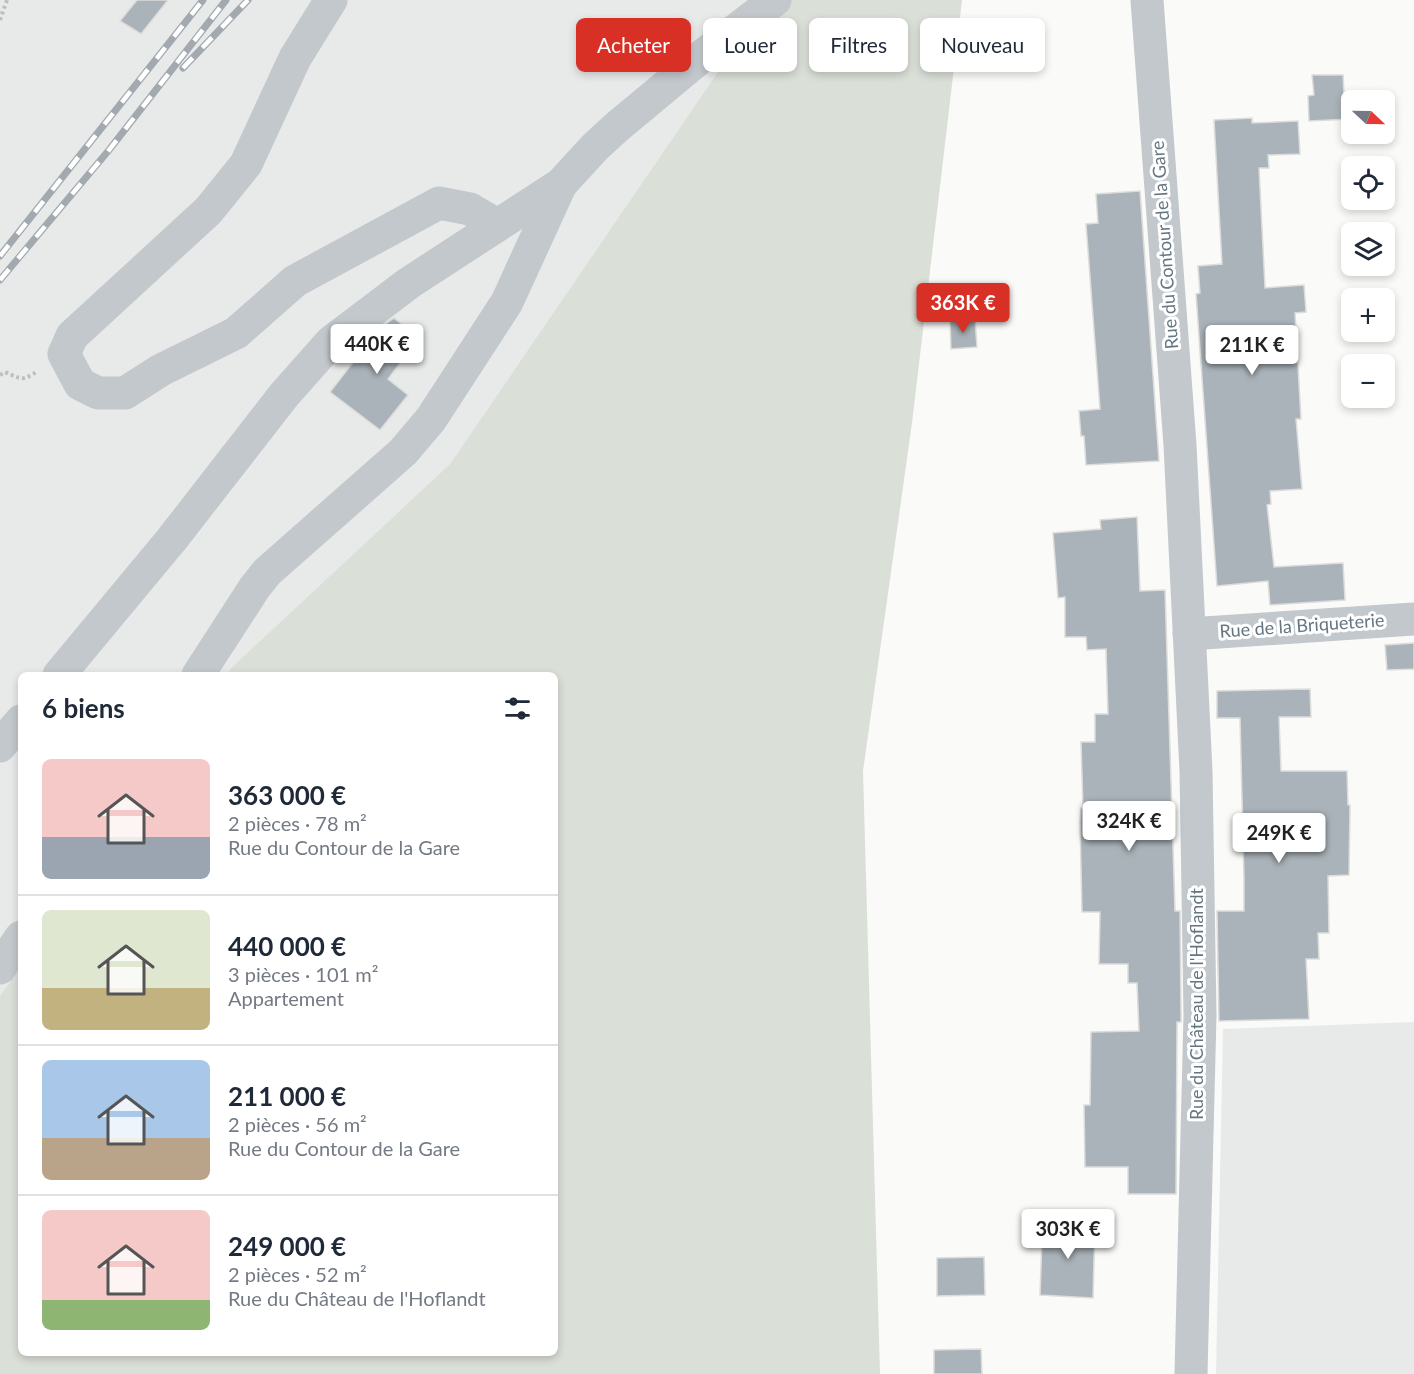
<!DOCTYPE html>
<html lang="fr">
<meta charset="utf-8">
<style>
:root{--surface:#fff;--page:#f2f2f3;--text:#1f2937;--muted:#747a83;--line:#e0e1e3;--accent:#d93025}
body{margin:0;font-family:Lato,sans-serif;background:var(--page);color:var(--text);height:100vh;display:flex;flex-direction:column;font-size:22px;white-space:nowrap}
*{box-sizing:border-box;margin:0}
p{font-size:20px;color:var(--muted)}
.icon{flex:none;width:33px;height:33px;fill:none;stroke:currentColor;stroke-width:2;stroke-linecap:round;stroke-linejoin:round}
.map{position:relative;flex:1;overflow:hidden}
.drawer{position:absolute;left:18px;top:672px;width:540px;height:684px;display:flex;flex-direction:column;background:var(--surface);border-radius:9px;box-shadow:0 3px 9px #0003}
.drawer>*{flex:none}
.banner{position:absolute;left:576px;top:18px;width:570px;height:54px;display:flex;gap:12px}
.needle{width:39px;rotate:112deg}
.buttons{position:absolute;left:1341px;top:90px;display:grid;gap:12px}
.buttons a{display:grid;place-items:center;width:54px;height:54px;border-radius:9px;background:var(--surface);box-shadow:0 3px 9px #0003;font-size:30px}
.price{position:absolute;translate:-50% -51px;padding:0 14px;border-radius:6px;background:#fff;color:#222;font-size:20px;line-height:39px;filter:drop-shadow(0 2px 3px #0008)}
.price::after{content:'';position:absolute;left:50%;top:36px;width:18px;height:14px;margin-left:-9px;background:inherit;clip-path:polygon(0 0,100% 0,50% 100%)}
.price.active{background:var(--accent);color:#fff}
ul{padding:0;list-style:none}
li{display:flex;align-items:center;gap:18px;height:150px;padding:0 24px}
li+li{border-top:2px solid var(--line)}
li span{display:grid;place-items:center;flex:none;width:168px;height:120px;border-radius:9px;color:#555}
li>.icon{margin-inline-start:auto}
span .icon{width:72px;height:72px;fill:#fffc;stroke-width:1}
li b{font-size:26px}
h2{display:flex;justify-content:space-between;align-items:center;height:72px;padding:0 24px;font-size:26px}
.pill{padding:0 21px;border-radius:9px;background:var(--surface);box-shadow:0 3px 9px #0003;font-size:21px;line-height:54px}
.pill.active{background:var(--accent);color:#fff}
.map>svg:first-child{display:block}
</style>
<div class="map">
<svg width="1414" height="1374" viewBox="0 0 1414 1374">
<rect width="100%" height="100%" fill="#fafaf8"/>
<g fill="#e8e9e9">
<polygon points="0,0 767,0 450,464 232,667 226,675 21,675 21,966 0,996"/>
<polygon points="1414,1022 1414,1374 1216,1374 1223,1029"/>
</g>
<polygon fill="#dadfd7" points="767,0 962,0 912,423 863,771 880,1374 0,1374 0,996 21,966 21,1353 555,1353 555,675 226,675 232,667 450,464"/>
<g fill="#aab3b9" stroke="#dcdcda" stroke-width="1.5">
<polygon points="137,0 168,0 141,34 120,21"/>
<polygon points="1312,75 1343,75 1344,94 1352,93 1352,119 1309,121 1308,96 1314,95"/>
<polygon points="1252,118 1252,123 1298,121 1300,154 1268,155 1269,168 1259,168 1265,288 1304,285 1306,312 1295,313 1301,419 1296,419 1302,489 1270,491 1271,504 1267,505 1274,567 1343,563 1345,600 1270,605 1268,581 1217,586 1196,294 1200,293 1198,266 1222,264 1214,120"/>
<polygon points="1140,191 1159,461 1086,465 1084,436 1081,436 1079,411 1100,409 1086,224 1098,223 1096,194"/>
<polygon points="394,318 419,338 388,379 408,395 380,430 330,392 379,329"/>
<polygon points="975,319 977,347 951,349 950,321"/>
<polygon points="1137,517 1140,591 1165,590 1175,911 1180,911 1181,1015 1181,1022 1177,1022 1176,1194 1128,1194 1128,1167 1085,1167 1084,1105 1090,1105 1091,1032 1139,1031 1137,983 1128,983 1128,964 1099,964 1100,912 1082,912 1080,822 1081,808 1083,808 1081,742 1095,742 1095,714 1108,714 1106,649 1087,650 1086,637 1065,637 1065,597 1058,598 1053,533 1101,529 1100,520"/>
<polygon points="1414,643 1414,669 1387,670 1385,645"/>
<polygon points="1310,689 1311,717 1279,717 1281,771 1347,771 1348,805 1350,805 1349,875 1328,876 1329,933 1318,933 1319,959 1306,959 1309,1019 1219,1021 1217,911 1244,911 1244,879 1240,718 1217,718 1217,691"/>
<polygon points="1056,1221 1095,1222 1093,1298 1040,1295 1042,1239 1044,1240 1045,1226 1056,1226"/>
<polygon points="984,1257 985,1295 937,1296 937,1258"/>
<polygon points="981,1349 982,1374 934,1374 934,1350"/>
</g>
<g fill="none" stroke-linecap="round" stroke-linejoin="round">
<g stroke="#bbbfc2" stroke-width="4" stroke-dasharray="3 3" stroke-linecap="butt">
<polyline points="0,20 7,0"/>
<path d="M0,375L5,372C23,380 22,381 38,371"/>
</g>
<g stroke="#c3c8cc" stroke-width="33">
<polyline points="331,0 295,58 246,164 208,211 72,336 64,354 80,384 98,393 125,393 161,370 236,333 295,281 439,203 470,209 497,225"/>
<polyline points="1147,0 1180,445 1196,771 1200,1015 1191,1374"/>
<polyline points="1189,634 1414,619"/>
<polyline points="59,675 172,539 284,395 331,342 409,283 561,184 596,146 618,126 707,52 775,0"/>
<polyline points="198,675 255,587 267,572 403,452 431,419 507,302 561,184"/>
<polyline points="0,746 21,721"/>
<polyline points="0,968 21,937"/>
</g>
<g stroke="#a2aab0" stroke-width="7">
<g id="rail">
<polyline points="183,68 248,0"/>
<polyline points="0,256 203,0"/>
<polyline points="0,280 109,150 226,0"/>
</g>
</g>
<use href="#rail" stroke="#fff" stroke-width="4.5" stroke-dasharray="14" stroke-linecap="butt"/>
</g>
<g text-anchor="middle" stroke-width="6" stroke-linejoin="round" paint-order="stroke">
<g font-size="18" fill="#657683" stroke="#fff">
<text transform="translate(1165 245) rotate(-94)" y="6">Rue du Contour de la Gare</text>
<text transform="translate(1302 626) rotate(-4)" y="6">Rue de la Briqueterie</text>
<text transform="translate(1197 1004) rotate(-90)" y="6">Rue du Château de l'Hoflandt</text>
</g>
</g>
</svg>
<div class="buttons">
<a><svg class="needle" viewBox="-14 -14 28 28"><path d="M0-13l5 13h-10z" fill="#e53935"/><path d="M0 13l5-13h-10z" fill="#747a83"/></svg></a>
<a><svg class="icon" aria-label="locate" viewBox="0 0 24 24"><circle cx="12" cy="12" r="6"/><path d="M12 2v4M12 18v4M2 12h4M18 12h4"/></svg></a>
<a><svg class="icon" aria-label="layers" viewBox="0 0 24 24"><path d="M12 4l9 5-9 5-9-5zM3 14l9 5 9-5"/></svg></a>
<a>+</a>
<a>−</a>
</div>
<b class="price active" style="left:963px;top:334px">363K €</b>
<b class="price" style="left:377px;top:375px">440K €</b>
<b class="price" style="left:1252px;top:376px">211K €</b>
<b class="price" style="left:1129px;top:852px">324K €</b>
<b class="price" style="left:1279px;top:864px">249K €</b>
<b class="price" style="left:1068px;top:1260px">303K €</b>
<div class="banner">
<a class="pill active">Acheter</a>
<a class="pill">Louer</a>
<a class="pill">Filtres</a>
<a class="pill">Nouveau</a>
</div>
<section class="drawer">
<h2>6 biens<svg class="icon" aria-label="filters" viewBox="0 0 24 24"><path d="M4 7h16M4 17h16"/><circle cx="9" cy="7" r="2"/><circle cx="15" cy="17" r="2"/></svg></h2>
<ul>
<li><span style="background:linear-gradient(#f6c9c9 65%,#9aa5b1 0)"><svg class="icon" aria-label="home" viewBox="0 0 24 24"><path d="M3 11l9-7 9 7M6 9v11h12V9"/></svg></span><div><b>363 000 €</b><p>2 pièces · 78 m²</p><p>Rue du Contour de la Gare</p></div></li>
<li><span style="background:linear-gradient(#dfe7d0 65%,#c2b280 0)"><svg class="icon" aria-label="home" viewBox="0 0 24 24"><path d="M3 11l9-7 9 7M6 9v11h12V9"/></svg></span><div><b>440 000 €</b><p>3 pièces · 101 m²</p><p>Appartement</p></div></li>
<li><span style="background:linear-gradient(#a9c7e8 65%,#b9a48a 0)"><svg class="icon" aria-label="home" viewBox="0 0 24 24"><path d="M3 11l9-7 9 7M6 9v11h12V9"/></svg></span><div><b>211 000 €</b><p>2 pièces · 56 m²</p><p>Rue du Contour de la Gare</p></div></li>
<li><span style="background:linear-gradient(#f6c9c9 75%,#8fb573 0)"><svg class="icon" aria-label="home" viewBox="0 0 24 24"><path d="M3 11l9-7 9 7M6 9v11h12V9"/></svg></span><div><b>249 000 €</b><p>2 pièces · 52 m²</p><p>Rue du Château de l'Hoflandt</p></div></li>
</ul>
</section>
</div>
